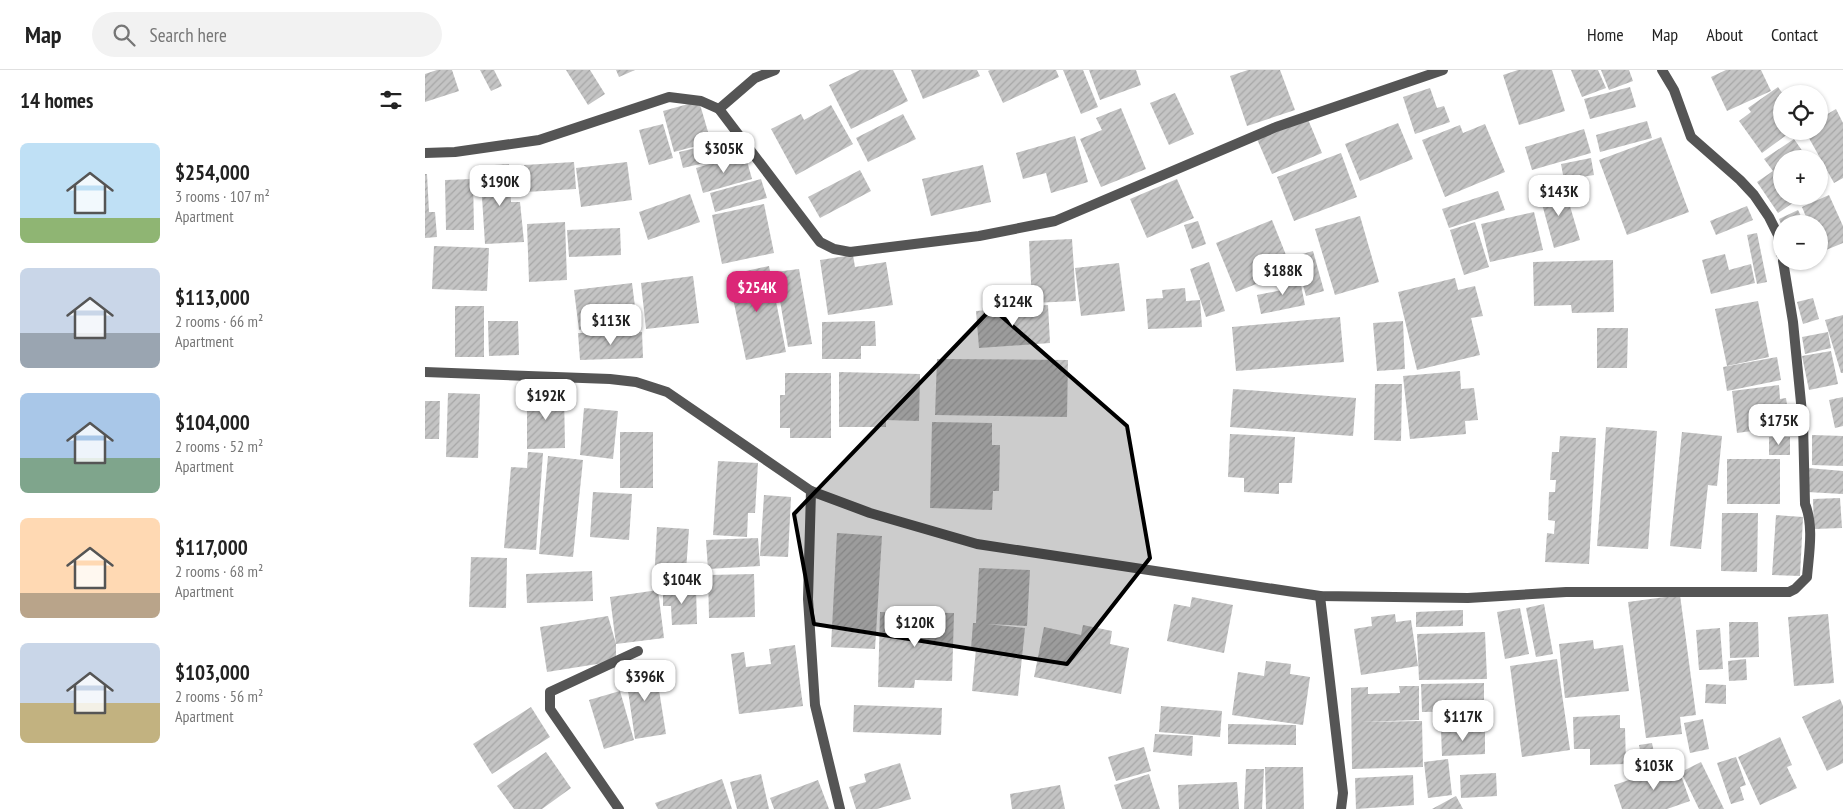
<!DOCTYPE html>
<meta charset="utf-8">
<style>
:root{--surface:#fff;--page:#f2f2f2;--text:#222;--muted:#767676;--line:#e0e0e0;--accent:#db2777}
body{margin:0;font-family:"PT Sans Narrow",sans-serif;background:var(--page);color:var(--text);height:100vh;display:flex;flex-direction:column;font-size:19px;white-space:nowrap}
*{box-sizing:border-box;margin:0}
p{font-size:16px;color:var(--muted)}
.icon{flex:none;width:28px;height:28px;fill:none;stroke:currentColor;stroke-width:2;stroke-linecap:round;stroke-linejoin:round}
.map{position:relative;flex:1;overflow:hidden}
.sheet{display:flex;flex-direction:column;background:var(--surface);width:425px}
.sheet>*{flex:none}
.controls{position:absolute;left:1348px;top:15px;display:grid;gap:10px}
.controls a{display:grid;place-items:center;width:55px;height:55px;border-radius:50%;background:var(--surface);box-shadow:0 1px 4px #0004;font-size:25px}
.price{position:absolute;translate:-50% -42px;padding:0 11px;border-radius:10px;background:#fff;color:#222;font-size:16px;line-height:32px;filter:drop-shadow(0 1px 2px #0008)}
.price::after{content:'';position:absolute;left:50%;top:30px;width:15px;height:11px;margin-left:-8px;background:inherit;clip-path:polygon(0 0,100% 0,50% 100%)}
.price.active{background:var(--accent);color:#fff}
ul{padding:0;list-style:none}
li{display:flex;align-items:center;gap:15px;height:125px;padding:0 20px}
li span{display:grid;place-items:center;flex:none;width:140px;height:100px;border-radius:8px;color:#555}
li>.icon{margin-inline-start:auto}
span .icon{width:60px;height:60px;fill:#fffc;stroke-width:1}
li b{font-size:21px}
h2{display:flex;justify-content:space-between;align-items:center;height:60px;padding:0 20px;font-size:21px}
header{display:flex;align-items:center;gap:30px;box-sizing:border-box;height:70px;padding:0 25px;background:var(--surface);border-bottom:1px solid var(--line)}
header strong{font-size:24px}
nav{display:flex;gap:28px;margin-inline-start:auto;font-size:18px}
.search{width:350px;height:45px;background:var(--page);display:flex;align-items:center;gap:12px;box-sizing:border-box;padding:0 18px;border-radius:28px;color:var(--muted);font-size:19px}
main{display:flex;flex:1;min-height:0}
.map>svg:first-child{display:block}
</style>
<header>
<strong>Map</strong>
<div class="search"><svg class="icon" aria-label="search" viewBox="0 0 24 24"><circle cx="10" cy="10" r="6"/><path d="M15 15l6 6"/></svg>Search here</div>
<nav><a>Home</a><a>Map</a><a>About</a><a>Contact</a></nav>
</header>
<main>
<section class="sheet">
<h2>14 homes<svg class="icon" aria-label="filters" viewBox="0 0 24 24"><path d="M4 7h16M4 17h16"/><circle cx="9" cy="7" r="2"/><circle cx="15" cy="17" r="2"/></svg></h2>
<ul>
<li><span style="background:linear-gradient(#bfe0f5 75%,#8fb573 0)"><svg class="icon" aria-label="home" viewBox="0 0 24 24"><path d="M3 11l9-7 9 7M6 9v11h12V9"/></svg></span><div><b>$254,000</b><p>3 rooms · 107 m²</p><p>Apartment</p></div></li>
<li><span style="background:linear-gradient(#c9d6e8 65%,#9aa5b1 0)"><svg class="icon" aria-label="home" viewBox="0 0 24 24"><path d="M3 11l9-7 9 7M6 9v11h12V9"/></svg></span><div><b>$113,000</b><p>2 rooms · 66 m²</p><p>Apartment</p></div></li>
<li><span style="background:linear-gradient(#a9c7e8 65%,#7fa58c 0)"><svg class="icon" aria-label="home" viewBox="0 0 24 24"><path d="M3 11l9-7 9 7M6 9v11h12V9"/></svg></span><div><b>$104,000</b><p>2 rooms · 52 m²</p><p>Apartment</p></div></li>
<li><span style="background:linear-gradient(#ffd9b3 75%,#b9a48a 0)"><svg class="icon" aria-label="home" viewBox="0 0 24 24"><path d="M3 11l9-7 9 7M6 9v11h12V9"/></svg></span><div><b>$117,000</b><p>2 rooms · 68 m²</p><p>Apartment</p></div></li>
<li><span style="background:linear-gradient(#c9d6e8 60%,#c2b280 0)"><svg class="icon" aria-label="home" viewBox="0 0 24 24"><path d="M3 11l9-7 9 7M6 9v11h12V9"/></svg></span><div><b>$103,000</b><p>2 rooms · 56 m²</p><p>Apartment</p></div></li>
</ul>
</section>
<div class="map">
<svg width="1418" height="739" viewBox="0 0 1418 739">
<defs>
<pattern id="building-hatch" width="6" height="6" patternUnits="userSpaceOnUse" patternTransform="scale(1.25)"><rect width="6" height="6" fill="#c4c4c4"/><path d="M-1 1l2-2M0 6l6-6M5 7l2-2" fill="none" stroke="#a7a7a7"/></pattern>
</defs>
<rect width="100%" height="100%" fill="#fff"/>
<g fill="url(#building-hatch)">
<polygon points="12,0 27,0 34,21 0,32 0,4"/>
<polygon points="55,0 69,0 77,16 66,21"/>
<polygon points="141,0 165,0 180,24 163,35"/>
<polygon points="191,0 210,0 194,7"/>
<polygon points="435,0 468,0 483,31 426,59 404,15"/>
<polygon points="486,0 552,0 555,6 498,29"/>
<polygon points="565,0 631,0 634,7 578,33 563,1"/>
<polygon points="638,0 658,0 673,37 656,44"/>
<polygon points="664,0 711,0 716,15 675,30"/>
<polygon points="823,0 855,0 870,40 822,56 805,6"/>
<polygon points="1093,0 1127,0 1140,41 1094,55 1078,5"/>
<polygon points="1146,0 1173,0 1181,18 1157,27"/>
<polygon points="1176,0 1204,0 1208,11 1184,20"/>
<polygon points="1301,0 1336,0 1346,21 1302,41 1286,7"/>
<polygon points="1205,17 1211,37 1165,49 1159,29"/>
<polygon points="1353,17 1358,24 1356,24 1356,61 1367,61 1337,83 1314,51 1326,42 1323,38"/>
<polygon points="1005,18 1012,38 1019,36 1025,52 990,64 978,27"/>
<polygon points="750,23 769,64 744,75 725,33"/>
<polygon points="274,31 286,72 249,82 238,41"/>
<polygon points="406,35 428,74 371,105 346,59 376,44 379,50"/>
<polygon points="696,38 721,99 676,117 655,69 677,60 671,48"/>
<polygon points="1411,39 1418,53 1418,108 1409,113 1380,61 1394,61 1394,49"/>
<polygon points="478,44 491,69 443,92 431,68"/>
<polygon points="882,47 897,83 847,104 832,69"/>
<polygon points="1222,51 1227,68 1175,82 1171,65"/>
<polygon points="973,53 988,89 935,111 920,74"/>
<polygon points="238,54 248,88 224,95 214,60"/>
<polygon points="1060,54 1080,102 1020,127 997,70 1035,55 1038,63"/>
<polygon points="1159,59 1166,83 1107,100 1100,77"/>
<polygon points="650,66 663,112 626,123 621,103 598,109 591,83"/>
<polygon points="1236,67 1264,142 1202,165 1174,90"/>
<polygon points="309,69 313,85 258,98 254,82"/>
<polygon points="1369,69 1383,89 1356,89 1356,126 1378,126 1353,143 1332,112 1348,101 1339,89"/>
<polygon points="916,83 932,127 869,151 852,107"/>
<polygon points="320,84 327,109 278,123 271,98"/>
<polygon points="1166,88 1169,105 1139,110 1136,94"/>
<polygon points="149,92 151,119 101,122 99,95"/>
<polygon points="202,92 207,130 156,137 151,98"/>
<polygon points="84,94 86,132 95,132 99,172 60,174 55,96"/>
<polygon points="558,95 566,132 506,146 497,109"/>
<polygon points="435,100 446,121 395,148 383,127"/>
<polygon points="0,104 2,104 4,142 10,142 12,167 0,168"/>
<polygon points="48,109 49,160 21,160 20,110"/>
<polygon points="336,109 342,128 290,142 285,123"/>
<polygon points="752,109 769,148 722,168 705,129"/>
<polygon points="1139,116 1155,170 1129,178 1114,123"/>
<polygon points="1073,121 1080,140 1024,158 1017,139"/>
<polygon points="265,124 275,152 223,170 214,142"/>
<polygon points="1404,125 1418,156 1418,173 1396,182 1394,176 1394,154 1384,154 1377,137"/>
<polygon points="339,134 349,183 297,194 287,145"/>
<polygon points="1322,136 1328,150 1291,165 1285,151"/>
<polygon points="1373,140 1380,154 1356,154 1354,149"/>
<polygon points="1109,142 1118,180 1065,192 1056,154"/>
<polygon points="935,146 954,212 910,225 890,159"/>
<polygon points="847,150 867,200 811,222 791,173"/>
<polygon points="773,151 781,174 767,179 759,155"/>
<polygon points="140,152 142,210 104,212 102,154"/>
<polygon points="1050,152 1064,197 1039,205 1025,160"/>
<polygon points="195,158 196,185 144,187 142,160"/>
<polygon points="1332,163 1342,212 1332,214 1322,165"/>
<polygon points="647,169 651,231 607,233 604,171"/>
<polygon points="9,176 64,178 62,221 7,219"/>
<polygon points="888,181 899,221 881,226 870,186"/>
<polygon points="1300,184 1304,200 1326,194 1330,213 1286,224 1277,190"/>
<polygon points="428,185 430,197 461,192 468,235 403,245 395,190"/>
<polygon points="1188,190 1189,242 1147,243 1146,235 1109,236 1108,192"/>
<polygon points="784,192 800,241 781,247 765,199"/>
<polygon points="694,193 700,241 656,246 650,198"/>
<polygon points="344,196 361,282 321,290 303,205"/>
<polygon points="374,199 387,274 363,277 350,202"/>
<polygon points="874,205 880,235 836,244 832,225 857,220 854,209"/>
<polygon points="268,206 274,253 221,259 216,213"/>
<polygon points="1030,208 1033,220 1050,216 1058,246 1046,248 1055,285 992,300 973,222"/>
<polygon points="207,213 212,253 154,260 149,220"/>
<polygon points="760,218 761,231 775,230 777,257 723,259 721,229 738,228 737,220"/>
<polygon points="1388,228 1394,249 1378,254 1372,232"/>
<polygon points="1333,231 1344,287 1302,296 1290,239"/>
<polygon points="623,235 625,273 554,278 551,241"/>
<rect x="30" y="236" width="29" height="51"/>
<polygon points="1418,245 1418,303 1416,303 1400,250"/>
<polygon points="915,247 919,292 811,301 807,257"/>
<polygon points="63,251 93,251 94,285 64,286"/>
<polygon points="450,251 451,276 436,276 436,289 397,289 397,252"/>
<polygon points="978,251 980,299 952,301 948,253"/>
<polygon points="1172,258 1203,258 1202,298 1172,298"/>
<polygon points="217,262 218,288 155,290 153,263"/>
<polygon points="1403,262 1406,278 1380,284 1377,267"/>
<polygon points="1406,281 1413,314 1384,320 1377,286"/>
<polygon points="1352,287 1356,310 1302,321 1298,297"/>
<polygon points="512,289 643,290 642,347 510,345"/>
<polygon points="1035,301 1036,319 1049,318 1053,350 1040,351 1041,364 985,369 978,306"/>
<polygon points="414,302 495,304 494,351 461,350 461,357 414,357"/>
<polygon points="360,303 406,303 406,368 365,368 365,358 355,358 355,325 360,325"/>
<polygon points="950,314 977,314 976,371 949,370"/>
<polygon points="1354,315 1355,329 1361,328 1365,356 1312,363 1307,321"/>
<polygon points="808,319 931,328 928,366 805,357"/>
<polygon points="23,323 55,324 53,388 21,387"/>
<polygon points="102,323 139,323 140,378 102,379"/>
<polygon points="1418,327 1418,356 1410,358 1404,330"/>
<polygon points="0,331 15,331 14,369 0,369"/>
<polygon points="159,338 193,341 188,389 155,385"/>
<polygon points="507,352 567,353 567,375 575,375 574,421 568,421 567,440 505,438"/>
<polygon points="1181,357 1232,361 1223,479 1172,476"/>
<rect x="195" y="362" width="33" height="56"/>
<polygon points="1257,362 1297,366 1292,416 1283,415 1276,479 1245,476"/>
<polygon points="805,364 870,367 867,413 854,413 854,424 819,422 819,408 803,407"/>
<polygon points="1387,365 1418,366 1418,396 1387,395"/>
<polygon points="1135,366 1171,368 1164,494 1120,492 1122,463 1129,464 1130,451 1123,450 1124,422 1130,422 1131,410 1125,410 1127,382 1134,382"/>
<rect x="1344" y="367" width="21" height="18"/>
<polygon points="103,382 118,383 111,480 79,478 86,397 102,398"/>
<polygon points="123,386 158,390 148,487 114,484"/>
<rect x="1302" y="389" width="53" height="45"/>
<polygon points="293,391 333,393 330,443 323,443 322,467 288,465"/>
<polygon points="1383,398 1418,401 1418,424 1382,422"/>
<polygon points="168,422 207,424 204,470 165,467"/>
<polygon points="339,425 366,427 363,487 335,486"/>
<polygon points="1415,428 1417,458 1389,459 1388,429"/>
<polygon points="1297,443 1333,443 1332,502 1296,501"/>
<polygon points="1351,445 1378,447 1375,506 1347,505"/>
<polygon points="232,457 264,459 260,515 229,513"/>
<polygon points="412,463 457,466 450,579 406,577"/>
<polygon points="333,468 335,496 283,499 281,470"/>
<polygon points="46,487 82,488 81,538 44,537"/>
<polygon points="554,498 605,500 602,556 562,554 600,558 593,626 547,621 551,579 546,579 548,553 551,553"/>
<polygon points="167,501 168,531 102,533 101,504"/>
<polygon points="329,504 330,547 284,548 283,505"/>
<polygon points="271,518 272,554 247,555 246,536 238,536 238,519"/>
<polygon points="233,520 239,568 191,574 191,591 122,602 115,557 183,546 191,574 185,527"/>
<polygon points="1255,525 1271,645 1255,647 1257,664 1221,668 1203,532"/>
<polygon points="767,527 808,535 799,583 742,571 749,534 765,537"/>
<polygon points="1119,534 1128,584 1111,587 1101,538"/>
<polygon points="1095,538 1104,584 1080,589 1072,542"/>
<polygon points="1038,540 1038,556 991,557 991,542"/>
<polygon points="455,542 529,543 527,611 490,610 489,618 453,617"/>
<polygon points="970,544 971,552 986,550 993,596 936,605 929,559 947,556 946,547"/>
<polygon points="1403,544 1409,613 1369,616 1363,547"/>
<polygon points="1304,552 1333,552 1334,587 1305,588"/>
<polygon points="658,555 687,561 685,574 704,578 696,624 609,607 619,557 656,565"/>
<polygon points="1295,558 1298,599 1274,600 1271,560"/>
<polygon points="1060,562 1062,609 994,610 992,564"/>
<polygon points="1168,570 1169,579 1198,575 1204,621 1140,628 1134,574"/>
<polygon points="370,575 378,636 314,644 306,584 319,582 321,597 346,594 344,579"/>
<polygon points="1132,589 1145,680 1097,687 1085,596"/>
<polygon points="1321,589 1322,610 1304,611 1303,591"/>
<polygon points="841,591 866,594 865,604 885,607 878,655 807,645 813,602 839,606"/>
<polygon points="230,595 241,664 210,669 200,600"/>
<polygon points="1059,613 1059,641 997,642 996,614"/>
<polygon points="1281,614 1301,615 1301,634 1280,633"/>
<polygon points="974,616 994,616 994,650 936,652 997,651 998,697 927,699 926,618 943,617 943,624 975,623"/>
<polygon points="195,621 209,670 179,679 164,630"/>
<polygon points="1415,629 1418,636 1418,693 1402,701 1377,647"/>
<polygon points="429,635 517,638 516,665 428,662"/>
<polygon points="736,636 797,641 795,667 734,662"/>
<polygon points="106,637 125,667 67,704 48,674"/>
<polygon points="1195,645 1195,658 1200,658 1201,694 1165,695 1165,679 1149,679 1148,647"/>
<polygon points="1278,649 1284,679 1265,683 1259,653"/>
<polygon points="803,654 871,655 871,675 803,674"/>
<polygon points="1060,658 1060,684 1017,686 1016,659"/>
<polygon points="730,664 768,666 767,686 728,682"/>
<polygon points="1355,667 1367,695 1362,697 1372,718 1335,735 1313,687"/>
<polygon points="1227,673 1229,683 1216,686 1214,675"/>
<polygon points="719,677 726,701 691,711 683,687"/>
<polygon points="121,682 146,718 117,739 89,739 72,716"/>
<polygon points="1311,687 1321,715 1315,717 1319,730 1306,734 1292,693"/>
<polygon points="1023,689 1027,725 1003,728 999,692"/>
<polygon points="1276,692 1299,739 1274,739 1256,702"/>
<polygon points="475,693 486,729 452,739 431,739 424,717 441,712 439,704"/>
<polygon points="1252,694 1265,731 1242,739 1197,739 1189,715"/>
<polygon points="840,697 878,697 879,739 841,739"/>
<polygon points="821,699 839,699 837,739 819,739"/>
<polygon points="1071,703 1072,726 1036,728 1035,705"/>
<polygon points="336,704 344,739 312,739 305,712"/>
<polygon points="724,704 735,739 697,739 689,715"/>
<polygon points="988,705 989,735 931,739 930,708"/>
<polygon points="297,709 307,739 233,739 230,733"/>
<polygon points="393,710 404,739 349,739 345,728"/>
<polygon points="812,712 814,739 754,739 753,715"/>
<polygon points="635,715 640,739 587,739 585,724"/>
<polygon points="1031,726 1038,739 1007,739"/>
</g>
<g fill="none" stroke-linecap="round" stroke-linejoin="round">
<g stroke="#555" stroke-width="10">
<polyline points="1237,0 1249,20 1266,67 1315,110 1329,125 1344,147 1353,165 1356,184"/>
<polyline points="294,39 330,8 350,0"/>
<polyline points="0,83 30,82 114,70 244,27 276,31 294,39 395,172 409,179 425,182 554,166 630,151 851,57 1018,0"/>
<path d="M0,302L185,309L211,312L242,322L386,421L445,443L552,474L895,526L1043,528L1141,522H1364L1370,519L1382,507C1384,483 1389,456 1380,434L1378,353L1368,252L1358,191"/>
<polyline points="386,421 383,529 390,635 415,739"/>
<polyline points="895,526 918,723 916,739"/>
<polyline points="194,739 125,639 125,622 213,581"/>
</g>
</g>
<path fill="#000" fill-opacity="0.2" stroke="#000" stroke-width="4" stroke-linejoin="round" d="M567,238L702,356L725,488L642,594L389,554L369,444Z"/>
</svg>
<div class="controls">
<a><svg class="icon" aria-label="locate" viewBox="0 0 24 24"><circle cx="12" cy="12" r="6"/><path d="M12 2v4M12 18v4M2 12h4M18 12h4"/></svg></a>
<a>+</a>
<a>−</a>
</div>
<b class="price" style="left:299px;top:104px">$305K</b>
<b class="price" style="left:75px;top:137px">$190K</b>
<b class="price" style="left:1134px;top:147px">$143K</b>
<b class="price" style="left:858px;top:226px">$188K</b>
<b class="price active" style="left:332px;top:243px">$254K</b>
<b class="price" style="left:588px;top:257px">$124K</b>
<b class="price" style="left:186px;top:276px">$113K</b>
<b class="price" style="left:121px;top:351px">$192K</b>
<b class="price" style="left:1354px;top:376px">$175K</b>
<b class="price" style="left:257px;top:535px">$104K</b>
<b class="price" style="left:490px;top:578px">$120K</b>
<b class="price" style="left:220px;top:632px">$396K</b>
<b class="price" style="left:1038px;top:672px">$117K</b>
<b class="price" style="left:1229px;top:721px">$103K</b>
</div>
</main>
